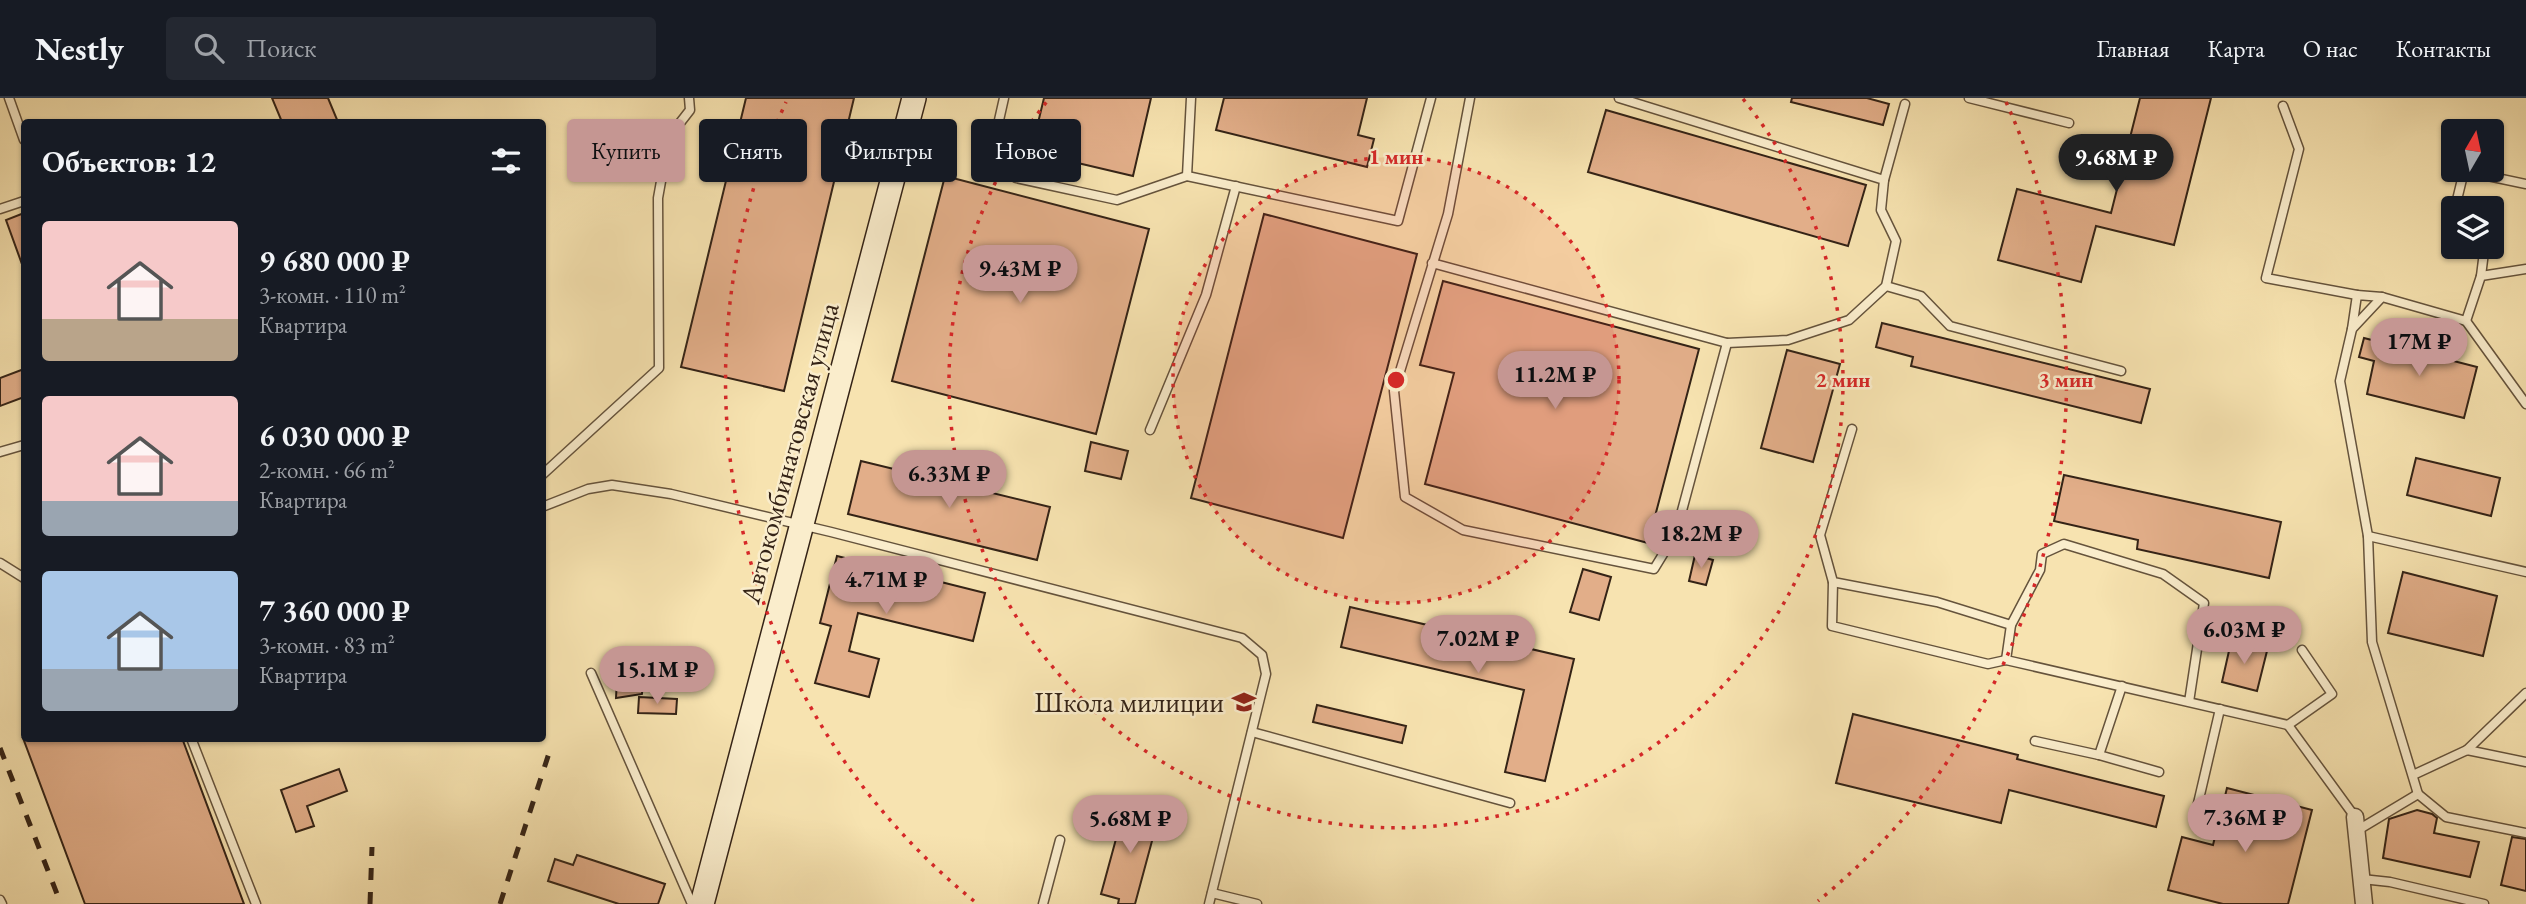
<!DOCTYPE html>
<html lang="ru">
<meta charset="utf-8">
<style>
:root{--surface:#171b24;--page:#242831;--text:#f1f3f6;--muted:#9ea1a6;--line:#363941;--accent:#c59692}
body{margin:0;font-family:"EB Garamond",serif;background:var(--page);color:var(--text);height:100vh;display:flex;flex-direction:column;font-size:26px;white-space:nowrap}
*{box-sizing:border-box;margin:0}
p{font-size:23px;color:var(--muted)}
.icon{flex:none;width:38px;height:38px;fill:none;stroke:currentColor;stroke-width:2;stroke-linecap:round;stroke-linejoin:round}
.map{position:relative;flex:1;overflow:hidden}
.side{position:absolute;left:21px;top:21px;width:525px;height:623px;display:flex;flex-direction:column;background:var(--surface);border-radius:7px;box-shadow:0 2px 5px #0004}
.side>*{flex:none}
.hud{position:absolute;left:567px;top:21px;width:665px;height:63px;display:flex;gap:14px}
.needle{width:46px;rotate:9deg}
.fabs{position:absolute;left:2441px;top:21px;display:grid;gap:14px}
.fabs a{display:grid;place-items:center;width:63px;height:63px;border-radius:7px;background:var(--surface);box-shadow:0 2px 5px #0004;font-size:35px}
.price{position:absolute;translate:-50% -60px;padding:0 16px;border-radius:24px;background:var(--accent);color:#111;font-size:23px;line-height:46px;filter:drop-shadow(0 2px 4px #0008)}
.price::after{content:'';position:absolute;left:50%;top:42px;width:21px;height:16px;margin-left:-10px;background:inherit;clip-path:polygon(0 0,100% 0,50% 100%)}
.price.on{background:#222;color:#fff}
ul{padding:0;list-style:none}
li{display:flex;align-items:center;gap:21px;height:175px;padding:0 21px}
li span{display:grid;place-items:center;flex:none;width:196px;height:140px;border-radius:7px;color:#555}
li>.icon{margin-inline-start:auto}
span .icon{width:84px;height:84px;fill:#fffc;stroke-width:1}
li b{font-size:30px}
h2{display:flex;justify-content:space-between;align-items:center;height:84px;padding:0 21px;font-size:30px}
.pill{padding:0 24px;border-radius:7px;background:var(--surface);box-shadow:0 2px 5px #0004;font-size:24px;line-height:63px}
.pill.on{background:var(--accent);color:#111}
header{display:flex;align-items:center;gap:42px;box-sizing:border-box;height:98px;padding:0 35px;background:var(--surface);border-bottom:2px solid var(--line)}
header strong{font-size:33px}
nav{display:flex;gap:38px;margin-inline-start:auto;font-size:24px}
.search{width:490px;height:63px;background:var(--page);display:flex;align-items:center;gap:18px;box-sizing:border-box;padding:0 24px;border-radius:7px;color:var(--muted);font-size:26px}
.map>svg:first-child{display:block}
</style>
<header>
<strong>Nestly</strong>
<div class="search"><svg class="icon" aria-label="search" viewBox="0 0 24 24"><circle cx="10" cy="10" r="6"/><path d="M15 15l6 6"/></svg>Поиск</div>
<nav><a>Главная</a><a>Карта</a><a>О нас</a><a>Контакты</a></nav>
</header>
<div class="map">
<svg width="2526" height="806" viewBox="0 0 2526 806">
<rect width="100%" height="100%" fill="#f7e3b0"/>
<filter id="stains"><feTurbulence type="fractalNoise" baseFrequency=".00286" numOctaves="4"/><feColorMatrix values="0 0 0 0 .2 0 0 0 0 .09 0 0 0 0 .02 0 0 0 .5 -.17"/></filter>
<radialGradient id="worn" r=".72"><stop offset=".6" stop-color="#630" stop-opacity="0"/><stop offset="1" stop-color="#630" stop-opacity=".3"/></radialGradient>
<g fill="#e2ae89" stroke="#342316" stroke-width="2">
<polygon points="272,0 328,0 338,24 282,24"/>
<polygon points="746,0 854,0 784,293 681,269"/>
<polygon points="1044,0 1151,0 1133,78 1031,54"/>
<polygon points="1224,0 1367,0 1358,37 1374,41 1367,69 1216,32"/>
<polygon points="1792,0 1867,0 1889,6 1883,27 1791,4"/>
<polygon points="2140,0 2211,0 2174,147 2096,128 2081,184 1998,162 2017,91 2111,115"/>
<polygon points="1606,12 1866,87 1848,148 1588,74"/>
<polygon points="945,78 1149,131 1096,336 892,283"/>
<polygon points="24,115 24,169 23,169 6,122"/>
<polygon points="1264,116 1417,156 1343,440 1191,400"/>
<polygon points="1443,183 1699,251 1648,445 1425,386 1454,275 1420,267"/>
<polygon points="1882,225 2150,291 2141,325 1911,268 1913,259 1876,249"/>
<polygon points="2364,240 2477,269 2464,320 2367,296 2374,263 2359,259"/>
<polygon points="1787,252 1840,266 1813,364 1761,350"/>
<polygon points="24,271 24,299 0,308 0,280"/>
<polygon points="1091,344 1128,353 1121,381 1085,373"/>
<polygon points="2416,360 2500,380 2491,418 2407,397"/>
<polygon points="861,363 1050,409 1037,462 848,416"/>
<polygon points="2064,377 2281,424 2269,480 2137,451 2138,442 2054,423"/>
<polygon points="1695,457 1713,462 1706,487 1689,483"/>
<polygon points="837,458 985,495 973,543 858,515 849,553 879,561 869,599 815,585 831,528 820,525"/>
<polygon points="1583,471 1611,479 1599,522 1570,514"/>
<polygon points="2403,474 2497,498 2483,558 2388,535"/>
<polygon points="1350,509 1574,561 1545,683 1505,674 1524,592 1341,549"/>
<polygon points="2231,544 2267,553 2257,593 2222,584"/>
<polygon points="618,562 644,563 642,596 616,600"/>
<polygon points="639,599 677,601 676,616 638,615"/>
<polygon points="1317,607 1406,628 1402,645 1313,624"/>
<polygon points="1853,616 2018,657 2017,661 2164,698 2156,729 2009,692 2001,725 1836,685"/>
<polygon points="23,640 182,640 244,806 85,806"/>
<polygon points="339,671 347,693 307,708 314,728 296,734 281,692"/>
<polygon points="2227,690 2312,712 2288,806 2223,806 2168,792 2182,739 2213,747"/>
<polygon points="1125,708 1159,717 1135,806 1118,806 1119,801 1101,796"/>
<polygon points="2417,712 2432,716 2437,720 2434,735 2479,744 2470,779 2383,760 2389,721"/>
<polygon points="2512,739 2526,741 2526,793 2501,787"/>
<polygon points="577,757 665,786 658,806 619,806 548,783 555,761 573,767"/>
</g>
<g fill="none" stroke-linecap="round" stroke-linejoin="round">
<g stroke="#65533c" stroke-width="11">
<g id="lane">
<polyline points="9,0 24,42"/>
<polyline points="1004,0 990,62 1016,80 1117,102 1187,78 1398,123 1431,0"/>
<polyline points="1619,0 1884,82 1881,112 1896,143 1886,188 1849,222 1788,242 1727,245"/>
<polyline points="1969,0 2069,25"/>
<polyline points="2283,8 2299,51 2266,180 2357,197"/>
<polyline points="1187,78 1191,0"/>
<polyline points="1884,82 1905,6"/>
<polyline points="2455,110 2464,73 2526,86"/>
<polyline points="0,111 24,103"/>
<polyline points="2481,149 2484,154 2481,178"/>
<polyline points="1432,165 1727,245 1676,435 1654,471 1463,432 1405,399 1394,293 1448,116 1470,0"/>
<polyline points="1886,188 1921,198 1950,228 2121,273"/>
<polyline points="2466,223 2481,178 2526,171"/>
<polyline points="2352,231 2357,197 2382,199"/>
<polyline points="1852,331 1820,437 1833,484 1937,504 2011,527"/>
<polyline points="1150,332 1206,197 1236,88"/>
<polyline points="0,354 24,347"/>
<polyline points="542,377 659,270 658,100 669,39 690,12 689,0"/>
<polyline points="542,409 588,391 612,387 671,396 831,434 1242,540 1262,557 1266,576 1209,806"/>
<polyline points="2368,438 2526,474"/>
<polyline points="0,465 24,480"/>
<polyline points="1833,484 1832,528 1988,566 2006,562"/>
<polyline points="2302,552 2332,596 2288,627 2355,719"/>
<polyline points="591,575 692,806"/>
<polyline points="2122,588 2099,657 2159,674"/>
<path d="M2189,604L2204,505L2163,476L2064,446L2042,456L2040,472L2011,527L2006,562C2100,583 2194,605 2288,627"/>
<polyline points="1252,634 1510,705"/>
<polyline points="191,640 256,806"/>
<polyline points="2035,643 2099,657"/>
<polyline points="2467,652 2526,595"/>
<polyline points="2413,677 2467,652 2526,664"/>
<polyline points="2418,696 2372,544 2368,438 2340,283 2352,231 2382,199 2466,223 2526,306"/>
<polyline points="2196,714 2220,611"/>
<polyline points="2358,732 2418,696 2446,719 2526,735"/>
<polyline points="2362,781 2390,784 2484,806"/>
<polyline points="1212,795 1257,806"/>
<polyline points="0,802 2,806"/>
<polyline points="1043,806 1060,742"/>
</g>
</g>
<g stroke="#65533c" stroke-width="19">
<polyline id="street" points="2355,719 2364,806"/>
</g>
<g stroke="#342316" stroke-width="26">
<polyline id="secondary" points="702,806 914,0"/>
</g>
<use href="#lane" stroke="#faedcc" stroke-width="8"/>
<use href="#street" stroke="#faedcc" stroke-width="16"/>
<use href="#secondary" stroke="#faedcc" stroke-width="23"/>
<g stroke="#342316" stroke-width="5" stroke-dasharray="12 12" stroke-linecap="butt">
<polyline points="0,650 61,806"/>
<polyline points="370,806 372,749"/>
<polyline points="500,806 551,649"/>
</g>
</g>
<circle cx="1396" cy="282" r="223" fill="#d62828" fill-opacity=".12"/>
<g fill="none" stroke="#d62828" stroke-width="3.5" stroke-dasharray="3.5 7">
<circle cx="1396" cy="282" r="223"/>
<path d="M1743 1A447 447 0 1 1 1049 1"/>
<path d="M974 803A670 670 0 0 1 786 4M2006 4A670 670 0 0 1 1818 803"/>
</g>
<defs>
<g id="university-bare" transform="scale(1.89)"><path d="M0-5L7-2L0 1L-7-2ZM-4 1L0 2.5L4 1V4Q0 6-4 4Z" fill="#8f2418" stroke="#faedcc" stroke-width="2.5" paint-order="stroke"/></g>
</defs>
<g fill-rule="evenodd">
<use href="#university-bare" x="1244" y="604"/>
</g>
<g text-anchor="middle" stroke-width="5" stroke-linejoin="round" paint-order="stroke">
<g font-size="28" fill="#342316" stroke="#faedcc">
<text transform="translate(789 355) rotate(-75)" y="10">Автокомбинатовская улица</text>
</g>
<g font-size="28" fill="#342316" stroke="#faedcc" text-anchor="end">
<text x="1224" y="614">Школа милиции</text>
</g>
</g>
<circle cx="1396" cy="282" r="10" fill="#d62828" stroke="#faedcc" stroke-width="3.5"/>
<g font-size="21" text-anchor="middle" font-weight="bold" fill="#d62828" stroke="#faedcc" stroke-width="5" stroke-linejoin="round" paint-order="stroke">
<text x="1396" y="66">1 мин</text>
<text x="1843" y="289">2 мин</text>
<text x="2066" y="289">3 мин</text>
</g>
<rect width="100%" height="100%" filter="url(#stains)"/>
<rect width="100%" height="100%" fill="url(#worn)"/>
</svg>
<div class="fabs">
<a><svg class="needle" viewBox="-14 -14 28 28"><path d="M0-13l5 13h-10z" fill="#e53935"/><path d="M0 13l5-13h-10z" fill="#9ea1a6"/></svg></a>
<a><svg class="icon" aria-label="layers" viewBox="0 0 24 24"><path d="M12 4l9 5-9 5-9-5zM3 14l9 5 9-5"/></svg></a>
</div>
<b class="price on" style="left:2116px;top:96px">9.68M ₽</b>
<b class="price" style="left:1020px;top:207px">9.43M ₽</b>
<b class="price" style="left:2419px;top:280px">17M ₽</b>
<b class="price" style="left:1555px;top:313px">11.2M ₽</b>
<b class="price" style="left:949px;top:412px">6.33M ₽</b>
<b class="price" style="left:1701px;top:472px">18.2M ₽</b>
<b class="price" style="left:886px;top:518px">4.71M ₽</b>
<b class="price" style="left:2244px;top:568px">6.03M ₽</b>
<b class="price" style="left:1478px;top:577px">7.02M ₽</b>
<b class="price" style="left:657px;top:608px">15.1M ₽</b>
<b class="price" style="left:2245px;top:756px">7.36M ₽</b>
<b class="price" style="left:1130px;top:757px">5.68M ₽</b>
<div class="hud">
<a class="pill on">Купить</a>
<a class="pill">Снять</a>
<a class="pill">Фильтры</a>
<a class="pill">Новое</a>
</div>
<section class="side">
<h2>Объектов: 12<svg class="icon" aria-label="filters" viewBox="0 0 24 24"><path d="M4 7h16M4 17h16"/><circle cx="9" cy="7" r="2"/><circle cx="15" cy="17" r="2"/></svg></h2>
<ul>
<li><span style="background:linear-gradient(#f6c9c9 70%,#b9a48a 0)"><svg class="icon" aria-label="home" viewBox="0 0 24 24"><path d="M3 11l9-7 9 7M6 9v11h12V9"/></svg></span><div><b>9 680 000 ₽</b><p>3-комн. · 110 m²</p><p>Квартира</p></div></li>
<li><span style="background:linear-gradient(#f6c9c9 75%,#9aa5b1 0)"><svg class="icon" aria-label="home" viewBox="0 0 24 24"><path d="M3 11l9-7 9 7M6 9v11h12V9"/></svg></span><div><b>6 030 000 ₽</b><p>2-комн. · 66 m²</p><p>Квартира</p></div></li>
<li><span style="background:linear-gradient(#a9c7e8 70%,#9aa5b1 0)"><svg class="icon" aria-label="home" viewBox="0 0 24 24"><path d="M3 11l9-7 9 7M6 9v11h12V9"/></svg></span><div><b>7 360 000 ₽</b><p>3-комн. · 83 m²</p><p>Квартира</p></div></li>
</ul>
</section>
</div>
